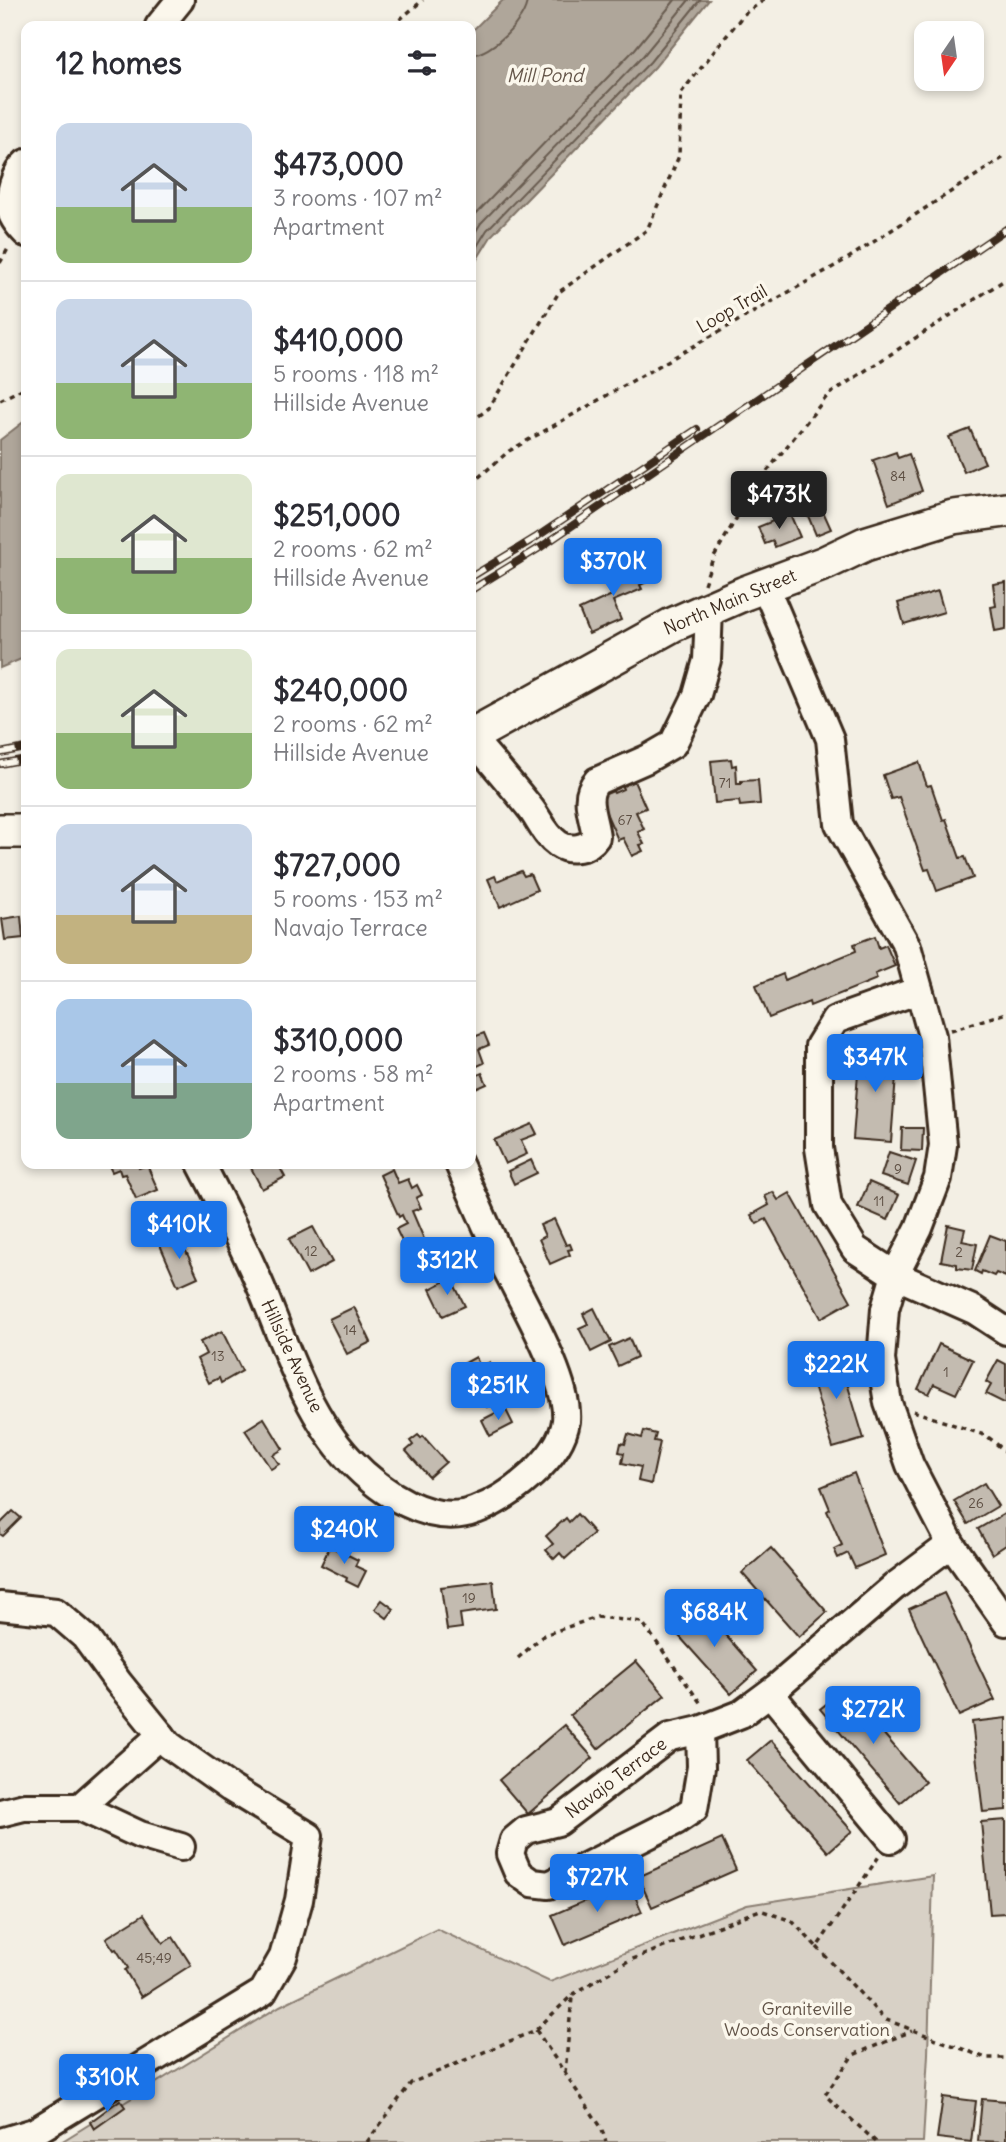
<!DOCTYPE html>
<meta charset="utf-8">
<style>
:root{--surface:#fff;--page:#f7f7f7;--text:#2b2b33;--muted:#7c7c81;--line:#e1e1e2;--accent:#1a73e8}
body{margin:0;font-family:Delius,sans-serif;background:var(--page);color:var(--text);height:100vh;display:flex;flex-direction:column;font-size:26px;white-space:nowrap}
*{box-sizing:border-box;margin:0}
p{font-size:23px;color:var(--muted)}
.icon{flex:none;width:38px;height:38px;fill:none;stroke:currentColor;stroke-width:2;stroke-linecap:round;stroke-linejoin:round}
.map{position:relative;flex:1;overflow:hidden}
.details{position:absolute;left:21px;top:21px;width:455px;height:1148px;display:flex;flex-direction:column;background:var(--surface);border-radius:14px;box-shadow:0 4px 10px #0003}
.details>*{flex:none}
.needle{width:46px;rotate:193deg}
.buttons{position:absolute;left:914px;top:21px;display:grid;gap:14px}
.buttons a{display:grid;place-items:center;width:70px;height:70px;border-radius:14px;background:var(--surface);box-shadow:0 4px 10px #0003;font-size:35px}
.price{position:absolute;translate:-50% -60px;padding:0 16px;border-radius:7px;background:var(--accent);color:#fff;font-size:23px;line-height:46px;filter:drop-shadow(0 2px 4px #0008)}
.price::after{content:'';position:absolute;left:50%;top:42px;width:21px;height:16px;margin-left:-10px;background:inherit;clip-path:polygon(0 0,100% 0,50% 100%)}
.price.on{background:#222;color:#fff}
ul{padding:0;list-style:none}
li{display:flex;align-items:center;gap:21px;height:175px;padding:0 35px}
li+li{border-top:2px solid var(--line)}
li span{display:grid;place-items:center;flex:none;width:196px;height:140px;border-radius:14px;color:#555}
li>.icon{margin-inline-start:auto}
span .icon{width:84px;height:84px;fill:#fffc;stroke-width:1}
li b{font-size:30px}
h2{display:flex;justify-content:space-between;align-items:center;height:84px;padding:0 35px;font-size:30px}
.map>svg:first-child{display:block}
</style>
<div class="map">
<svg width="1006" height="2142" viewBox="0 0 1006 2142">
<rect width="100%" height="100%" fill="#f3efe4"/>
<filter id="ink" filterUnits="userSpaceOnUse"><feTurbulence type="fractalNoise" baseFrequency=".0143" numOctaves="2"/><feDisplacementMap in="SourceGraphic" scale="14" xChannelSelector="R" yChannelSelector="G"/><feConvolveMatrix kernelMatrix="1 2 1 2 8 2 1 2 1" color-interpolation-filters="sRGB"/></filter>
<g filter="url(#ink)">
<polygon fill="#d8d1c6" stroke="#8a7e72" stroke-width="2" points="933,1876 928,2054 923,2142 61,2142 280,2006 437,1929 550,1982 747,1905"/>
<g fill="#afa69a" stroke="#817468" stroke-width="2">
<polygon points="503,0 709,0 655,67 492,235 471,269 471,32"/>
<polygon points="26,420 26,657 0,668 0,440"/>
</g>
<g fill="none" stroke-linecap="round" stroke-linejoin="round">
<g stroke="#695c50" stroke-width="2">
<path d="M471,55C491,54 526,21 527,0"/>
<polyline points="471,219 635,49 675,0"/>
<polyline points="471,239 481,223 643,56 689,0"/>
<polyline points="471,256 487,230 650,62 700,0"/>
</g>
</g>
<g fill="#c3bbb0" stroke="#3b2a1e" stroke-width="2">
<polygon points="970,429 985,463 964,472 949,437"/>
<polygon points="896,452 898,458 909,454 922,491 889,504 873,460"/>
<polygon points="817,498 831,529 816,535 803,504"/>
<polygon points="790,514 800,537 775,547 773,541 765,544 758,527"/>
<polygon points="638,562 647,582 640,585 642,589 613,601 621,620 589,634 579,610 612,595 604,577"/>
<polygon points="1006,582 1006,629 995,631 991,607 996,606 993,584"/>
<polygon points="938,591 944,612 904,624 898,603"/>
<polygon points="731,759 732,766 736,765 737,784 741,784 741,781 758,780 760,804 740,806 739,801 715,803 711,761"/>
<polygon points="919,762 927,786 931,785 943,820 946,819 960,858 965,857 973,878 937,891 929,869 925,870 899,797 891,799 883,775"/>
<polygon points="634,781 646,808 636,812 644,829 638,832 644,844 640,845 643,851 632,856 623,838 618,840 599,797 613,791 614,793 623,789 622,786"/>
<polygon points="521,871 524,876 530,874 537,890 500,907 488,879 495,876 497,881"/>
<polygon points="21,916 23,938 5,940 2,919"/>
<polygon points="875,936 879,948 886,945 895,966 875,974 877,979 810,1006 809,1002 769,1018 756,985 783,974 785,980 856,951 854,944"/>
<polygon points="472,1031 474,1037 484,1033 489,1045 479,1049 484,1063 471,1069"/>
<polygon points="864,1042 876,1043 875,1049 898,1050 891,1142 853,1139 860,1047 864,1048"/>
<polygon points="482,1073 487,1084 471,1091 471,1078"/>
<polygon points="532,1124 537,1134 521,1140 527,1154 505,1164 494,1140"/>
<polygon points="902,1128 923,1128 922,1151 901,1150"/>
<polygon points="889,1152 916,1161 908,1185 881,1176"/>
<polygon points="531,1160 537,1173 514,1184 508,1171"/>
<polygon points="108,1164 137,1164 139,1168 147,1165 158,1190 136,1199 125,1174 121,1175 119,1169 112,1172"/>
<polygon points="249,1164 278,1164 285,1177 262,1189"/>
<polygon points="392,1169 398,1183 408,1179 412,1188 417,1185 422,1195 416,1198 421,1208 412,1211 424,1239 405,1248 396,1229 406,1224 402,1215 399,1217 380,1175"/>
<polygon points="869,1182 899,1195 888,1220 858,1207"/>
<polygon points="773,1192 778,1200 790,1193 851,1301 821,1318 766,1219 757,1224 751,1215 769,1205 765,1196"/>
<polygon points="554,1219 566,1245 570,1244 572,1249 568,1250 570,1255 550,1264 539,1239 545,1236 540,1225"/>
<polygon points="948,1225 965,1229 962,1241 977,1244 972,1270 957,1268 957,1264 941,1261"/>
<polygon points="313,1227 332,1262 308,1275 289,1239"/>
<polygon points="990,1235 1006,1241 1006,1277 996,1273 994,1276 982,1271 981,1274 975,1271"/>
<polygon points="179,1236 198,1277 178,1286 160,1245"/>
<polygon points="451,1278 465,1306 443,1316 430,1289"/>
<polygon points="354,1307 371,1342 347,1354 329,1319"/>
<polygon points="594,1308 611,1342 591,1352 579,1328 588,1324 583,1314"/>
<polygon points="222,1331 242,1371 221,1383 219,1378 209,1383 197,1359 206,1354 200,1342"/>
<polygon points="629,1338 637,1357 618,1366 609,1347"/>
<polygon points="939,1344 973,1360 956,1394 934,1384 929,1394 918,1389"/>
<polygon points="838,1353 864,1439 833,1448 807,1363"/>
<polygon points="476,1357 480,1367 490,1362 504,1390 502,1392 505,1399 487,1407 465,1363"/>
<polygon points="998,1360 1006,1364 1006,1404 986,1394 991,1385 986,1382"/>
<polygon points="505,1408 513,1424 490,1436 482,1420"/>
<polygon points="264,1418 283,1449 273,1455 279,1464 271,1469 245,1430"/>
<polygon points="644,1431 656,1434 654,1441 660,1442 651,1484 638,1481 641,1467 622,1463 624,1453 619,1452 621,1443 625,1444 628,1434 642,1438"/>
<polygon points="418,1435 421,1438 423,1436 446,1462 429,1477 406,1451 413,1445 410,1441"/>
<polygon points="854,1473 885,1555 855,1568 848,1553 838,1558 834,1549 842,1545 827,1511 830,1509 821,1487"/>
<polygon points="984,1483 998,1506 968,1524 954,1501"/>
<polygon points="13,1511 21,1518 3,1536 0,1534 0,1524"/>
<polygon points="1006,1513 1006,1545 992,1554 978,1529"/>
<polygon points="577,1514 594,1533 565,1559 560,1553 554,1559 546,1550 553,1544 546,1536 566,1518 569,1522"/>
<polygon points="330,1546 358,1560 355,1566 366,1571 358,1587 346,1581 347,1578 321,1565"/>
<polygon points="771,1548 827,1612 799,1637 742,1573"/>
<polygon points="493,1581 496,1609 460,1614 462,1628 447,1630 441,1587"/>
<polygon points="944,1593 995,1700 959,1716 909,1609"/>
<polygon points="382,1600 394,1609 387,1618 375,1609"/>
<polygon points="698,1604 757,1671 731,1694 671,1627"/>
<polygon points="636,1661 665,1695 598,1749 570,1715"/>
<polygon points="845,1689 925,1782 900,1803 820,1709"/>
<polygon points="1006,1718 1006,1810 983,1812 972,1722"/>
<polygon points="564,1725 593,1758 528,1814 499,1780"/>
<polygon points="771,1740 852,1831 828,1852 747,1760"/>
<polygon points="1006,1820 1006,1913 990,1914 981,1822"/>
<polygon points="722,1839 736,1870 652,1907 638,1877"/>
<polygon points="629,1882 642,1912 565,1945 552,1915"/>
<polygon points="144,1914 163,1943 173,1937 191,1965 141,1997 125,1970 128,1968 116,1949 114,1950 106,1938"/>
<polygon points="943,2097 976,2101 971,2142 937,2138"/>
<polygon points="982,2099 1006,2101 1006,2142 978,2141"/>
<polygon points="120,2100 125,2107 94,2129 90,2122"/>
</g>
<g fill="none" stroke-linecap="round" stroke-linejoin="round">
<g stroke="#3b2a1e" stroke-width="32">
<g id="minor">
<polyline points="159,26 180,0"/>
<path d="M26,163C15,172 8,195 11,210C12,218 20,227 26,233"/>
<polyline points="765,586 830,739 839,824 907,946 932,1036 943,1145 938,1178 919,1228 895,1275 885,1309 881,1360 888,1403 910,1465 951,1544 1006,1622"/>
<path d="M471,737C491,761 512,785 531,809C540,821 545,835 558,844C570,852 588,849 596,837C594,817 582,797 597,781L647,759L673,744L697,695L707,660L709,609"/>
<polyline points="919,990 835,1020 819,1046 819,1148 828,1205 855,1249 895,1275 974,1310 1006,1331"/>
<path d="M201,1164C222,1204 243,1245 261,1287C285,1345 306,1413 350,1460C379,1491 431,1528 476,1510C509,1498 561,1458 566,1421C570,1381 520,1298 502,1260C487,1228 473,1196 459,1164"/>
<polyline points="0,1606 56,1612 85,1637 118,1682 169,1745 230,1788 309,1836 299,1900 283,1957 263,1992 34,2132 1,2142"/>
<polyline points="770,1693 891,1839"/>
<polyline points="700,1730 701,1767 694,1809 676,1821 549,1885 532,1883 518,1873 510,1854 514,1840 526,1830 558,1822 670,1737 700,1730 741,1714 776,1688 895,1586 951,1544"/>
<polyline points="80,1807 140,1835 181,1847"/>
<polyline points="0,1813 24,1807 80,1807 161,1735"/>
</g>
</g>
<g stroke="#3b2a1e" stroke-width="38">
<g id="major">
<polyline points="471,736 672,625 745,593 825,563 865,544 953,517 1006,510"/>
<polyline points="0,831 26,831"/>
</g>
</g>
<g stroke="#3b2a1e" stroke-width="3.5" stroke-dasharray="5 5" stroke-linecap="butt">
<polyline points="392,26 423,0"/>
<polyline points="0,263 9,247"/>
<polyline points="0,400 26,387"/>
<polyline points="471,422 489,408 559,292 647,230 679,156 681,93 744,14 764,0"/>
<polyline points="471,484 509,451 847,259 1006,156"/>
<polyline points="704,584 713,558 756,485 828,395 1006,279"/>
<polyline points="951,1030 1006,1013"/>
<polyline points="913,1411 987,1436 1006,1452"/>
<polyline points="518,1658 544,1635 597,1617 642,1622 702,1705"/>
<polyline points="817,1947 884,2019 986,2058 1006,2058"/>
<polyline points="536,2030 601,2127 606,2142"/>
<polyline points="565,2073 572,1997"/>
<polyline points="367,2142 411,2083 536,2030 572,1995 628,1961 760,1910 792,1921 817,1947 880,1855"/>
<polyline points="876,2142 825,2095 853,2055 912,2031"/>
</g>
<use href="#minor" stroke="#fbf7ec" stroke-width="26"/>
<use href="#major" stroke="#fbf7ec" stroke-width="33"/>
<g stroke="#3b2a1e" stroke-width="8">
<g id="rail">
<polyline points="471,577 535,538 697,429"/>
<polyline points="471,590 541,547 1006,229"/>
<polyline points="0,753 26,748"/>
<polyline points="0,764 26,759"/>
</g>
</g>
<use href="#rail" stroke="#fbf7ec" stroke-width="5" stroke-dasharray="16" stroke-linecap="butt"/>
</g>
</g>
<g text-anchor="middle" stroke-width="7" stroke-linejoin="round" paint-order="stroke">
<g font-size="14" fill="#5d4e42">
<text x="898" y="481">84</text>
<text x="725" y="788">71</text>
<text x="625" y="825">67</text>
<text x="898" y="1174">9</text>
<text x="879" y="1206">11</text>
<text x="311" y="1256">12</text>
<text x="959" y="1257">2</text>
<text x="350" y="1335">14</text>
<text x="218" y="1361">13</text>
<text x="946" y="1377">1</text>
<text x="976" y="1508">26</text>
<text x="469" y="1603">19</text>
<text x="154" y="1963">45;49</text>
</g>
<g font-size="18" fill="#3b2a1e" stroke="#fbf7ec">
<text transform="translate(732 309) rotate(-30)" y="6">Loop Trail</text>
<text transform="translate(730 602) rotate(-23)" y="6">North Main Street</text>
<text transform="translate(292 1356) rotate(65)" y="6">Hillside Avenue</text>
<text transform="translate(616 1778) rotate(-37)" y="6">Navajo Terrace</text>
</g>
<g font-size="18" fill="#625448" stroke="#fbf7ec">
<text x="807" y="2015">Graniteville<tspan x="807" dy="21">Woods Conservation</tspan></text>
</g>
<g font-size="19" font-style="italic" fill="#645549" stroke="#fbf7ec">
<text x="545" y="82">Mill Pond</text>
</g>
</g>
</svg>
<div class="buttons">
<a><svg class="needle" viewBox="-14 -14 28 28"><path d="M0-13l5 13h-10z" fill="#e53935"/><path d="M0 13l5-13h-10z" fill="#7c7c81"/></svg></a>
</div>
<b class="price on" style="left:779px;top:531px">$473K</b>
<b class="price" style="left:613px;top:598px">$370K</b>
<b class="price" style="left:875px;top:1094px">$347K</b>
<b class="price" style="left:179px;top:1261px">$410K</b>
<b class="price" style="left:447px;top:1297px">$312K</b>
<b class="price" style="left:836px;top:1401px">$222K</b>
<b class="price" style="left:498px;top:1422px">$251K</b>
<b class="price" style="left:344px;top:1566px">$240K</b>
<b class="price" style="left:714px;top:1649px">$684K</b>
<b class="price" style="left:873px;top:1746px">$272K</b>
<b class="price" style="left:597px;top:1914px">$727K</b>
<b class="price" style="left:107px;top:2114px">$310K</b>
<section class="details">
<h2>12 homes<svg class="icon" aria-label="filters" viewBox="0 0 24 24"><path d="M4 7h16M4 17h16"/><circle cx="9" cy="7" r="2"/><circle cx="15" cy="17" r="2"/></svg></h2>
<ul>
<li><span style="background:linear-gradient(#c9d6e8 60%,#8fb573 0)"><svg class="icon" aria-label="home" viewBox="0 0 24 24"><path d="M3 11l9-7 9 7M6 9v11h12V9"/></svg></span><div><b>$473,000</b><p>3 rooms · 107 m²</p><p>Apartment</p></div></li>
<li><span style="background:linear-gradient(#c9d6e8 60%,#8fb573 0)"><svg class="icon" aria-label="home" viewBox="0 0 24 24"><path d="M3 11l9-7 9 7M6 9v11h12V9"/></svg></span><div><b>$410,000</b><p>5 rooms · 118 m²</p><p>Hillside Avenue</p></div></li>
<li><span style="background:linear-gradient(#dfe7d0 60%,#8fb573 0)"><svg class="icon" aria-label="home" viewBox="0 0 24 24"><path d="M3 11l9-7 9 7M6 9v11h12V9"/></svg></span><div><b>$251,000</b><p>2 rooms · 62 m²</p><p>Hillside Avenue</p></div></li>
<li><span style="background:linear-gradient(#dfe7d0 60%,#8fb573 0)"><svg class="icon" aria-label="home" viewBox="0 0 24 24"><path d="M3 11l9-7 9 7M6 9v11h12V9"/></svg></span><div><b>$240,000</b><p>2 rooms · 62 m²</p><p>Hillside Avenue</p></div></li>
<li><span style="background:linear-gradient(#c9d6e8 65%,#c2b280 0)"><svg class="icon" aria-label="home" viewBox="0 0 24 24"><path d="M3 11l9-7 9 7M6 9v11h12V9"/></svg></span><div><b>$727,000</b><p>5 rooms · 153 m²</p><p>Navajo Terrace</p></div></li>
<li><span style="background:linear-gradient(#a9c7e8 60%,#7fa58c 0)"><svg class="icon" aria-label="home" viewBox="0 0 24 24"><path d="M3 11l9-7 9 7M6 9v11h12V9"/></svg></span><div><b>$310,000</b><p>2 rooms · 58 m²</p><p>Apartment</p></div></li>
</ul>
</section>
</div>
